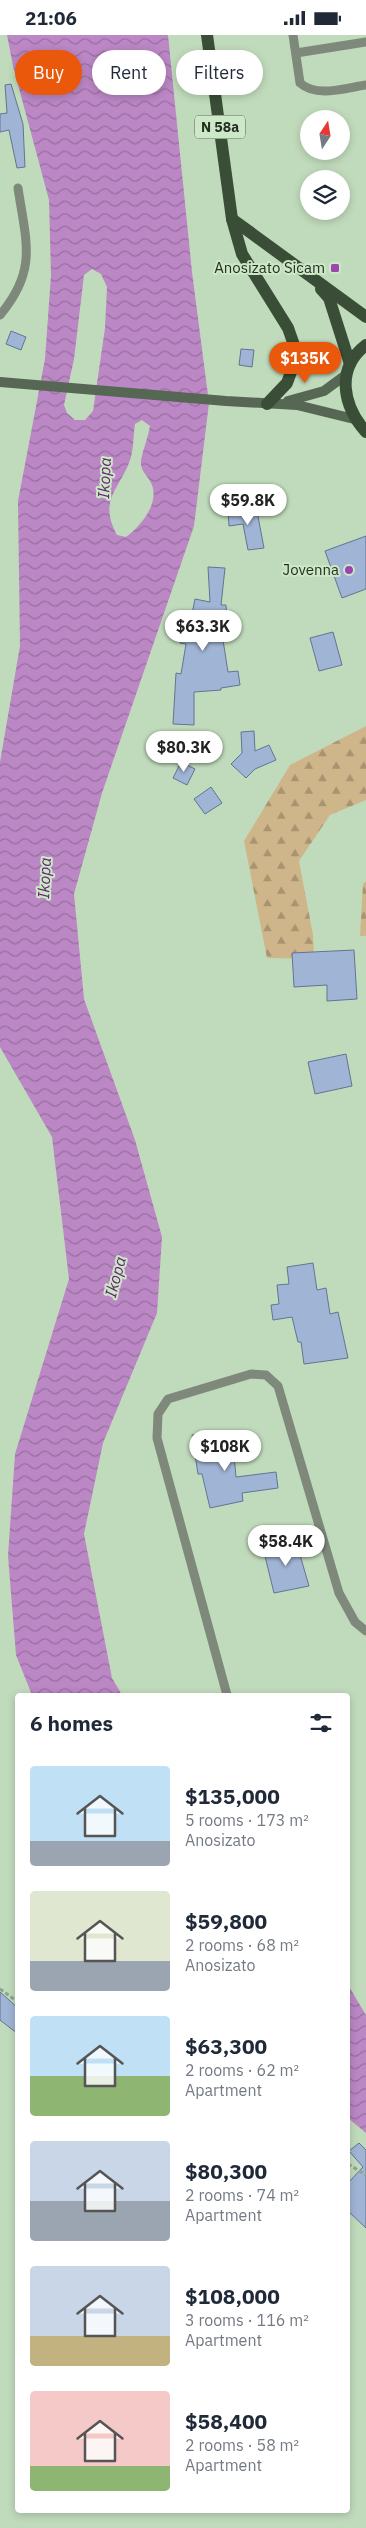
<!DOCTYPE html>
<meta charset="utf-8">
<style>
:root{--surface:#fff;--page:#f2f2f3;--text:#1f2937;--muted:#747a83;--accent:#ea580c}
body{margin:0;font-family:"IBM Plex Sans",sans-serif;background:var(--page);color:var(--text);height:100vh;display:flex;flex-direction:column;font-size:19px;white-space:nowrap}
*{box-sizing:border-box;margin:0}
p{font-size:16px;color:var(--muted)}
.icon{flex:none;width:28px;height:28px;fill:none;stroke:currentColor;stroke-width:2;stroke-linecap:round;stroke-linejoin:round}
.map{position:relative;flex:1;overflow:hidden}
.details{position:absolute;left:15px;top:1658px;width:335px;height:820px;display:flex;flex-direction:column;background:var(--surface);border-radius:5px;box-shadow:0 2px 8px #0003}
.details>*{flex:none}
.hud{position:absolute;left:15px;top:15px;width:336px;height:45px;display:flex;gap:10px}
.needle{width:32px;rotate:12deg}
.fabs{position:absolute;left:300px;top:75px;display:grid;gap:10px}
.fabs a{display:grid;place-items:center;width:50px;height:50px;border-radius:50%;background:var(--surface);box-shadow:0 2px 8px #0003;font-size:25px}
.price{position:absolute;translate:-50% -42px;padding:0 11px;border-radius:18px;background:#fff;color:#222;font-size:16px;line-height:32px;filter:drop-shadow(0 1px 2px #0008)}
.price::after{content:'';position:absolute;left:50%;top:30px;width:15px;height:11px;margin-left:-8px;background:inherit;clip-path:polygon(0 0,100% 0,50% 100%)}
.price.selected{background:var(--accent);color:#fff}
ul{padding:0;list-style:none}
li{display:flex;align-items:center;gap:15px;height:125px;padding:0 15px}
li span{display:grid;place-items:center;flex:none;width:140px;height:100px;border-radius:5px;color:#555}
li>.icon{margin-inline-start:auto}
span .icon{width:60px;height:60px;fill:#fffc;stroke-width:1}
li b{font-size:21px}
h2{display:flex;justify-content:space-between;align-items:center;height:60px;padding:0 15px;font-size:21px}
.chip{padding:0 18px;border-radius:22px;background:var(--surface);box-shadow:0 2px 8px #0003;font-size:18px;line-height:45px}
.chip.selected{background:var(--accent);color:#fff}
.status{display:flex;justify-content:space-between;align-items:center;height:35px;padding:0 25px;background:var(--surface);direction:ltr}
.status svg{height:14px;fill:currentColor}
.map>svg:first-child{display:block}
</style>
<div class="status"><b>21:06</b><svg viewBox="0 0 49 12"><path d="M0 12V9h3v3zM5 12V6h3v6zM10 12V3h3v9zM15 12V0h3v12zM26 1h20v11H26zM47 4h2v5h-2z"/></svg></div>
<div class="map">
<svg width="366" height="2493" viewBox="0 0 366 2493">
<defs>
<pattern id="forest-firs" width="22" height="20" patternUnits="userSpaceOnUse" patternTransform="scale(1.25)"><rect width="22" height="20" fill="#cfb58a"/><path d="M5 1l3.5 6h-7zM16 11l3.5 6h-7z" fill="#a89470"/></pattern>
<pattern id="water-waves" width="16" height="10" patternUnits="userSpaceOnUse" patternTransform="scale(1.25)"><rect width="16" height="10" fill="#bb87c5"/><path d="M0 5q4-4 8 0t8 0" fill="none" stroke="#986fa0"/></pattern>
</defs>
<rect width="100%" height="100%" fill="#c0dbbb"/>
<g fill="url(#forest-firs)">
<polygon points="366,691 366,765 330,780 299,826 313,900 314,924 267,923 244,806 290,730"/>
<polygon points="366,846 366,901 360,901 363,849"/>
</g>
<g fill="url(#water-waves)" fill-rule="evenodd">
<path d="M7,0H168L192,237L209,368L194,491L102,758L74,859L84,964L135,1105L162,1202L157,1278L103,1408L84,1499L112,1643L122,1660H32L16,1620L8,1521L15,1419L69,1244L52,1102L0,1012V727L20,611L18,466L45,324L51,240L49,165L13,31ZM92,234L101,239L107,252L105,293L93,376L85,385H75L67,378L64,370L74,324L84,240ZM142,385L150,391C148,403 143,414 141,425C140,435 146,439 150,446C162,466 141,491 126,502L117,500C99,466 117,457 129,428C134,416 133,401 135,389Z"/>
<polygon points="348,1950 366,1980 366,2098 348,2083"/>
</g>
<g fill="#a0b4d5" stroke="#627493">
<polygon points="11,49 23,89 25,132 17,133 9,95 0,97 0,79 7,78 5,50"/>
<polygon points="11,296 26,302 21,315 6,309"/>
<polygon points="241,314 254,315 252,332 239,330"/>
<polygon points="256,471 264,513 248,515 243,489 229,491 228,476"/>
<polygon points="366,501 366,554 342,563 325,516"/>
<polygon points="208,532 225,533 221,570 226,570 227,586 220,586 228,637 238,636 240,650 221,653 221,655 194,657 194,690 173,689 176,638 181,639 186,609 180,608 185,589 189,578 192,579 195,564 210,567"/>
<polygon points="333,597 342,630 319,636 310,603"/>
<polygon points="254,696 255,716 269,710 276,725 255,734 246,743 231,729 242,718 241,697"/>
<polygon points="181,727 195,734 187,750 173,743"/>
<polygon points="211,752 222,768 205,779 194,764"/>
<polygon points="354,915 357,964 327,966 327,950 294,952 292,918"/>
<polygon points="346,1019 352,1051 315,1059 308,1027"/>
<polygon points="313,1228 317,1255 326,1253 330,1279 338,1277 348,1323 304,1329 301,1307 298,1307 292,1282 273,1285 271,1270 279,1269 277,1250 289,1249 287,1232"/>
<polygon points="223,1396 226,1421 234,1420 236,1442 276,1437 278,1453 242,1458 243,1466 210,1473 202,1439 198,1439 192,1400"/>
<polygon points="296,1506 309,1551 274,1558 263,1513"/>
<polygon points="0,1957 18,1973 18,1999 0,1985"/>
<polygon points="359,2108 366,2115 366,2193 348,2176 348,2148 363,2132 349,2116"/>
</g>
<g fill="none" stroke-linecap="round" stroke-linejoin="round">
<g stroke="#8ea48a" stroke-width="3" stroke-dasharray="4 2.5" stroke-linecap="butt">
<polyline points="0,1954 18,1967"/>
<polyline points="348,2129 366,2140"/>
</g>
<g stroke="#7e897c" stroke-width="9">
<path d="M293,0L300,48C317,63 345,53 366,50"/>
<polyline points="296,18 366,7"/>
<path d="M0,280C38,235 26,207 18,153"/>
<polyline points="227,1660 157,1403 158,1379 168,1364 251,1339 266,1340 278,1351 339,1558 355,1587 366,1596"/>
</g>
<g stroke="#566753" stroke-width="10">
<polyline points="0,347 226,366 297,370 354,384"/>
<polyline points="288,366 324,356 347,339"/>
</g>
<g stroke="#3a4e37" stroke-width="12">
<polyline points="207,0 232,184 242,219 288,293 294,310 294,329 287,348 267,369"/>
<polyline points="232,184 366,282"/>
<polyline points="321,254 329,263 350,329"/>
<path d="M366,310C335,334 343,371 366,397"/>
</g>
</g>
<g fill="#9d44af" stroke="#cde8c7" stroke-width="2">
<rect x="330" y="228" width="10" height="10" rx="2.5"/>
<circle cx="349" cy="535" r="5"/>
</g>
<g text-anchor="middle" stroke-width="4" stroke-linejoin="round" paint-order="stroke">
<rect fill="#cde8c7" stroke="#576754" stroke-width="1" x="195" y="80.5" width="50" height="23" rx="4"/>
<g font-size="14" font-weight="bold" fill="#253023">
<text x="220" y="97">N 58a</text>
</g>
<g font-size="15" fill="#253023" stroke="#cde8c7" text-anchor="end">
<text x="325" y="238">Anosizato Sicam</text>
<text x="339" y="540">Jovenna</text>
</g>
<g font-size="16" font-style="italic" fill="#642570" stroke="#cde8c7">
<text transform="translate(104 443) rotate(-87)" y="6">Ikopa</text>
<text transform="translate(44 843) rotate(-87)" y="6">Ikopa</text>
<text transform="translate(115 1242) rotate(-75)" y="6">Ikopa</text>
</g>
</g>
</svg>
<div class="fabs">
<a><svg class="needle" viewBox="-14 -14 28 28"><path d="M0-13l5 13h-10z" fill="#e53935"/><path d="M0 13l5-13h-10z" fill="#747a83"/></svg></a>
<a><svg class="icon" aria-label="layers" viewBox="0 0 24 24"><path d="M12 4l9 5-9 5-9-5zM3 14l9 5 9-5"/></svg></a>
</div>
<b class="price selected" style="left:305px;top:349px">$135K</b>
<b class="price" style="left:248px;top:491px">$59.8K</b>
<b class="price" style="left:203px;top:617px">$63.3K</b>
<b class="price" style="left:184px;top:738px">$80.3K</b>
<b class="price" style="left:225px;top:1437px">$108K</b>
<b class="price" style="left:286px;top:1532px">$58.4K</b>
<div class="hud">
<a class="chip selected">Buy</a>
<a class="chip">Rent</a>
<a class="chip">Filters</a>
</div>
<section class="details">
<h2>6 homes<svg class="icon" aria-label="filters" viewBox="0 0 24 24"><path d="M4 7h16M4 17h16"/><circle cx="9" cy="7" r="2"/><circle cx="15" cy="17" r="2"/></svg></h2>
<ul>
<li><span style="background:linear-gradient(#bfe0f5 75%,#9aa5b1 0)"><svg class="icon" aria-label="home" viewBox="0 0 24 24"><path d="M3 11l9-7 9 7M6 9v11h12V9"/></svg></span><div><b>$135,000</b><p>5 rooms · 173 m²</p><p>Anosizato</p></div></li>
<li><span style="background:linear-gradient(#dfe7d0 70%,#9aa5b1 0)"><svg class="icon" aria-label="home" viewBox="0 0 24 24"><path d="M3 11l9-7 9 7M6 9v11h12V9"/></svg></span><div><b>$59,800</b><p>2 rooms · 68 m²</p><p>Anosizato</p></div></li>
<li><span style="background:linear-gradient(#bfe0f5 60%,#8fb573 0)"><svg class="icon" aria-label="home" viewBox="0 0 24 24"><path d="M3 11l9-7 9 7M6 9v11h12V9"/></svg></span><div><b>$63,300</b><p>2 rooms · 62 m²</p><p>Apartment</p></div></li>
<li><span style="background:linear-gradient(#c9d6e8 60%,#9aa5b1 0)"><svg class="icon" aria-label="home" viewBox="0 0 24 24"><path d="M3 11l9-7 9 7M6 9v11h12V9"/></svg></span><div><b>$80,300</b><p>2 rooms · 74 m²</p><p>Apartment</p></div></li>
<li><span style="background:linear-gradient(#c9d6e8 70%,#c2b280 0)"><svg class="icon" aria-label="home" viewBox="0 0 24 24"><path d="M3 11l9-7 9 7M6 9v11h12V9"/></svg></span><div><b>$108,000</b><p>3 rooms · 116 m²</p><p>Apartment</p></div></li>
<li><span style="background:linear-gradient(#f6c9c9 75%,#8fb573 0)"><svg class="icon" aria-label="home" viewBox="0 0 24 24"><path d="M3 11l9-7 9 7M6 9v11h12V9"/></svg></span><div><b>$58,400</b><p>2 rooms · 58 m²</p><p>Apartment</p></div></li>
</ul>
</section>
</div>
